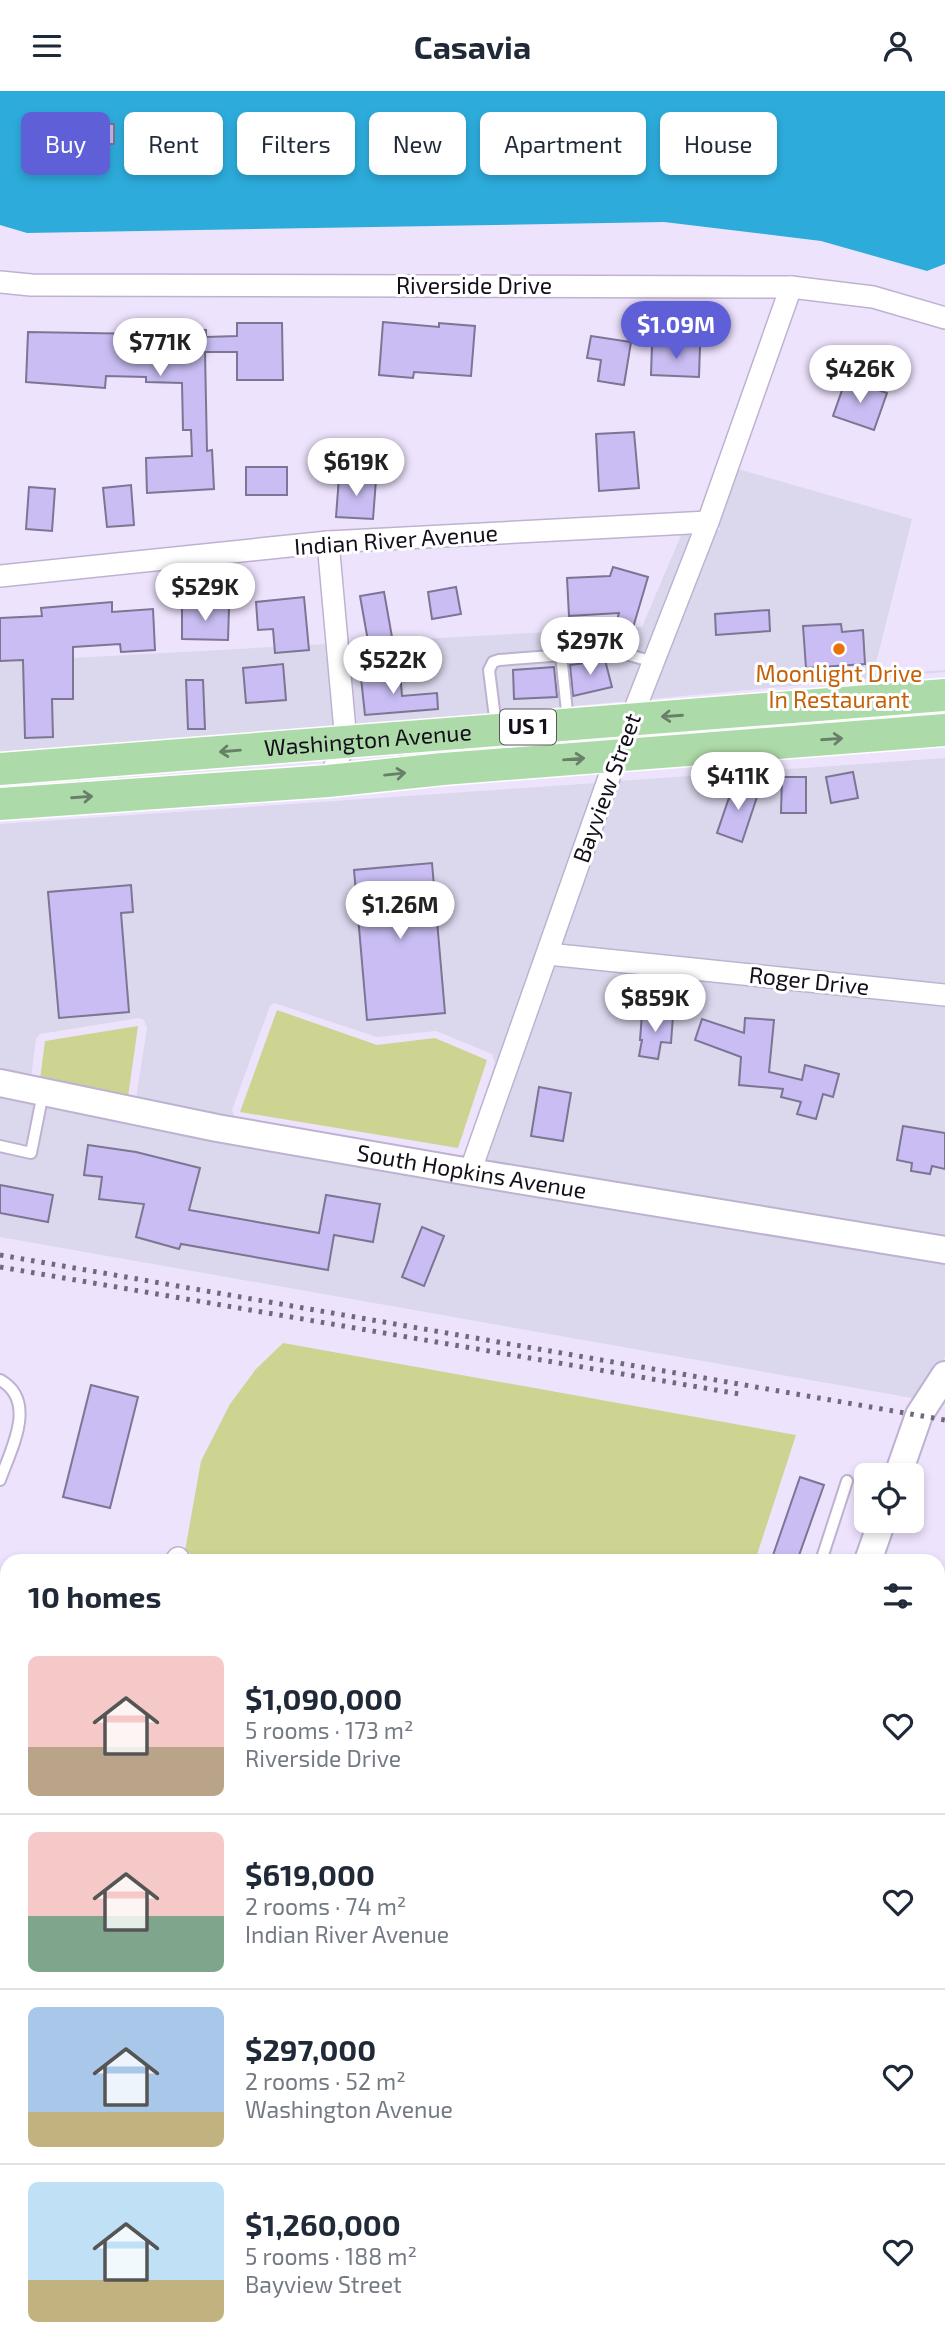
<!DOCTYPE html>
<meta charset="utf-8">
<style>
:root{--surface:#fff;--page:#f6f6f7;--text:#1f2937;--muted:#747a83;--line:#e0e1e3;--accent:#5f60d8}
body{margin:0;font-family:"Exo 2",sans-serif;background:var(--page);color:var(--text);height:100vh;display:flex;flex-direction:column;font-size:26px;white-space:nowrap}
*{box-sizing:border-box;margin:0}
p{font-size:23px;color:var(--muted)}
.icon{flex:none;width:38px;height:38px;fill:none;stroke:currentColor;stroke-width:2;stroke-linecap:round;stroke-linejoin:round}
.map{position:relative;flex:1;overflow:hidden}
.side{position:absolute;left:0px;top:1463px;width:945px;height:798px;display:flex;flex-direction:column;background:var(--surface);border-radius:21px 21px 0 0;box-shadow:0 4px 10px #0003}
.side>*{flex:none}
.guide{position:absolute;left:21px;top:21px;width:903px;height:63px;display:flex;gap:14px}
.tools{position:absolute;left:854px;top:1372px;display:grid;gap:14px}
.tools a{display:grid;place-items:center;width:70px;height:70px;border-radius:10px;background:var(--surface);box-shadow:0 4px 10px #0003;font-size:35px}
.price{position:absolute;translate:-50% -60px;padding:0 16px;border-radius:24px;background:#fff;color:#222;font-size:23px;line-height:46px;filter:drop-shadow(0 2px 4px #0008)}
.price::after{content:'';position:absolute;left:50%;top:42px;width:21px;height:16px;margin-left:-10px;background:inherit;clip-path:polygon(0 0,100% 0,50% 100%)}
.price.current{background:var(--accent);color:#fff}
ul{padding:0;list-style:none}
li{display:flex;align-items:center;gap:21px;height:175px;padding:0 28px}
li+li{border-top:2px solid var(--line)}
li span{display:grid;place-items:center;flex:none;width:196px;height:140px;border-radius:10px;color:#555}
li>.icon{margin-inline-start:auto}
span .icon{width:84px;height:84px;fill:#fffc;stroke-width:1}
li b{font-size:30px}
h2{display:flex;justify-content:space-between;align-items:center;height:84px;padding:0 28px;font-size:30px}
.chip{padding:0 24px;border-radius:10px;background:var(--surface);box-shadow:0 4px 10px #0003;font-size:24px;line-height:63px}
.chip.current{background:var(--accent);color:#fff}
header{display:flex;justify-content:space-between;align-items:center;height:91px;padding:0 28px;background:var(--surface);font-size:32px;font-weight:700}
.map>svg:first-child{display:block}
</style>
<header><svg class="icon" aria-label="menu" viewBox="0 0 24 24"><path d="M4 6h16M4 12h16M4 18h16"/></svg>Casavia<svg class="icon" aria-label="person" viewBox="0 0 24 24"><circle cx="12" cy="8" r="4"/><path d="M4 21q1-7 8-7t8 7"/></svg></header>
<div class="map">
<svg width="945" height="2261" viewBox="0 0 945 2261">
<rect width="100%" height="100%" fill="#eee3fd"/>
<g fill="#dbd7ed" fill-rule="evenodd">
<polygon points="738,378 912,428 873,584 945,579 945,581 650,608 715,443 716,440 720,439 719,433"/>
<polygon points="694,441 628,610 355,635 347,552 642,536 682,442"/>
<polygon points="327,553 335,637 0,667 0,571"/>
<polygon points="945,667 945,895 561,855 619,690"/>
<path d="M597,692L463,1071L218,1028L136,1007L147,937L144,929L139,927L40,943L36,948L31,987L0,983V733ZM274,912L377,946L436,940L492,963L495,972L466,1060L463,1064L457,1065L235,1027L232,1019L270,915Z"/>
<polygon points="555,873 945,913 945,1150 483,1074"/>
<polygon points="0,1001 945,1168 945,1266 918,1308 0,1146"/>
</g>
<g fill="#cdd390">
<polygon points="277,919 377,954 435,947 487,969 458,1057 240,1021"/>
<polygon points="138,935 128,1006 40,988 45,950"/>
<polygon points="283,1252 796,1344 755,1470 187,1470 190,1462 185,1460 201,1370 230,1313 256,1278"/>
<polygon points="644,2254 842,2254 864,2261 641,2261"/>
</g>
<polygon fill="#2dacdc" points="0,0 945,0 945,173 927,180 821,150 664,131 27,142 0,134"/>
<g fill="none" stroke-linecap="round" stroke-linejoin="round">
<polyline stroke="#2dacdc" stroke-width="5" points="457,2261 460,2254"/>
</g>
<g fill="#c9bdf3" stroke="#7c7593" stroke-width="2">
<rect x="100" y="33" width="14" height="20"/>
<polygon points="383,231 439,236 439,232 475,235 471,285 414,281 413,287 379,284"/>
<polygon points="237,232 282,232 283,289 237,289 237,261 205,261 207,360 212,359 214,398 147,402 146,367 192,365 191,339 183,339 182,292 146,291 146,286 106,285 105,297 26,291 28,241 146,243 146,238 206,239 206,246 237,245"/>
<polygon points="591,245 631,251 624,294 598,290 601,269 587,267"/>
<polygon points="652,253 700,255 699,286 651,284"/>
<polygon points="846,288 887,302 874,339 833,325"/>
<polygon points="634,341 639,397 599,400 596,343"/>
<rect x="246" y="376" width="41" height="28"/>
<polygon points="339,386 376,389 373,428 336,426"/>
<polygon points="131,394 134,434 107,436 103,397"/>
<polygon points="29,396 55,398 52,440 26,438"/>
<polygon points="613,476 648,486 632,540 615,536 619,522 569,525 567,487 610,485"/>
<polygon points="456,496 461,523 432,528 428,501"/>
<polygon points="384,501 392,546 368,550 360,505"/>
<polygon points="304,506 309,559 275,562 273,538 258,539 256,511"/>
<polygon points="112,511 112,521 153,518 155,559 121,561 120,553 73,556 73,608 52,608 53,646 25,647 23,569 0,570 0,527 42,525 41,517"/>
<polygon points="182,516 229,517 228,549 182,548"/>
<polygon points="769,519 770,540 716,544 715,523"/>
<polygon points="841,533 842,541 863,539 865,573 806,577 803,535"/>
<polygon points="605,569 612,596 573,605 570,574"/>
<polygon points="283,573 286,609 246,612 243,577"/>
<polygon points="554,576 557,606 514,608 513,579"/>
<polygon points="400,580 402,605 437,602 438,618 365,624 361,587 375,586 374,582"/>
<polygon points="186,589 203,589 205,638 188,638"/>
<polygon points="853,681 858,707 831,712 826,686"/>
<polygon points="782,686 806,686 806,722 781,722"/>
<polygon points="734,692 759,700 742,751 717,742"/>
<polygon points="432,772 445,922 367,929 354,779"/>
<polygon points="131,794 133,821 121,822 129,921 59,927 48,801"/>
<polygon points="642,923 673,925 671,952 661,951 658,968 639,965 642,949 640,949"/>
<polygon points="745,927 774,929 769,981 802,989 805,974 839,983 833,1006 823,1003 816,1028 797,1023 801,1011 781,1006 783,998 739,994 741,966 695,949 702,928 744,942"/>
<polygon points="539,996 571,1002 563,1050 531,1045"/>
<polygon points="903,1035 945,1042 945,1078 932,1075 930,1083 911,1080 912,1072 897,1069"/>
<polygon points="88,1054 136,1061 200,1077 189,1119 319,1142 326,1104 380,1113 373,1151 334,1144 328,1179 181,1153 179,1158 136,1146 144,1113 99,1108 102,1086 84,1084"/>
<polygon points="0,1094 53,1104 48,1131 0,1122"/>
<polygon points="422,1136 444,1145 424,1195 402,1186"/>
<polygon points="91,1294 138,1306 110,1417 63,1406"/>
<polygon points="800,1386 824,1394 797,1470 771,1470"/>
</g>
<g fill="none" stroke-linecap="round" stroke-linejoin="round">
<g stroke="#bfb2d1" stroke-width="14">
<g id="service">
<polyline points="561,564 568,630"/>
<polyline points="496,635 489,579 493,571 499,569 604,561 618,561 654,571"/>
<polyline points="0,1055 31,1062 43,1002"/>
<path d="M0,1289C38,1310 11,1358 0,1389"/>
<polyline points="821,1470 847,1390"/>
<polyline points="938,1602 945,1604"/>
<polyline points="938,2181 943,2182 945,2180"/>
</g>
</g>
<g stroke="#bfb2d1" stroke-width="24">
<g id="minor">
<polyline points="0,191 31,194 791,196 873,206 945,227"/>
<polyline points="0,485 328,451 708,431"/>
<polyline points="328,690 346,651 328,451"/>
<polyline points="548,863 945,904"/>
<polyline points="470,1081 617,664 708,431 791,196"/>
<polyline points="176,1470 178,1467"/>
<polyline points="0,1957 7,1937"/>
<polyline points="110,2261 113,2254"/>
<polyline points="332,2261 335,2254"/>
</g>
</g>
<g stroke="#bfb2d1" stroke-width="30">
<g id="tertiary">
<path id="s1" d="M0,992L217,1037L470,1081L945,1159"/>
<polyline points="898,1384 919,1324 945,1284"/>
<polyline points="868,1470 882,1430"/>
<polyline points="589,2261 592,2254"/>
</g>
</g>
<g stroke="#fff" stroke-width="35">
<g id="primary">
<path id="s2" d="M0,678L945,604"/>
<polyline points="0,713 328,690 443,678 945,639"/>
</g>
</g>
<use href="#service" stroke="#fff" stroke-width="10"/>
<use href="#minor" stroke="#fff" stroke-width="21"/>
<use href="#tertiary" stroke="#fff" stroke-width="26"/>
<use href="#primary" stroke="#addaa9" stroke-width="32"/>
<g stroke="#70697a" stroke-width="5" stroke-dasharray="3.5 7" stroke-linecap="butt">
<polyline points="0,1164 945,1329"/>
<polyline points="0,1176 745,1304"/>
</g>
</g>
<defs><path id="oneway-shaft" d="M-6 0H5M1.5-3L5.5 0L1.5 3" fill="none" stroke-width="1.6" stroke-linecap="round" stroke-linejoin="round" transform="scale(1.75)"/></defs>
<g stroke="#687f69">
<use href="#oneway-shaft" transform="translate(672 625) rotate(176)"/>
<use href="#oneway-shaft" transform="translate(832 648) rotate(-4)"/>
<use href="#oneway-shaft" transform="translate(230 660) rotate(175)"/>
<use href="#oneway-shaft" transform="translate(574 668) rotate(-5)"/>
<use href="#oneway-shaft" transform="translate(395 683) rotate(-6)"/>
<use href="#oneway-shaft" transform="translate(82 706) rotate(-4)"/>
</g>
<circle fill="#e8710a" stroke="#fff" stroke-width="2.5" cx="839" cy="558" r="7"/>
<g text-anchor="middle" stroke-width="6" stroke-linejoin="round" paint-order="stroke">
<rect fill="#fff" stroke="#5a575f" stroke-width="2" x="500" y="618.5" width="56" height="35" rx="5"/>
<g font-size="21" font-weight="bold" fill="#140f1a">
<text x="528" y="643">US 1</text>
</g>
<g font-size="23" fill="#140f1a" stroke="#fff">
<text x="474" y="203">Riverside Drive</text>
<text transform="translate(396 449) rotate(-4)" y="8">Indian River Avenue</text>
<text dy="8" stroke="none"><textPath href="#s2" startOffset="369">Washington Avenue</textPath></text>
<text transform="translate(607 697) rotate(-70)" y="8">Bayview Street</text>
<text transform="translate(809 890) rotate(6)" y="8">Roger Drive</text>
<text dy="8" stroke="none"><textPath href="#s1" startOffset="480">South Hopkins Avenue</textPath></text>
</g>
<g font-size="23" fill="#c56008" stroke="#fff">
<text x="839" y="591">Moonlight Drive<tspan x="839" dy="26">In Restaurant</tspan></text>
</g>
</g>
</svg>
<div class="tools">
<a><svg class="icon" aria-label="locate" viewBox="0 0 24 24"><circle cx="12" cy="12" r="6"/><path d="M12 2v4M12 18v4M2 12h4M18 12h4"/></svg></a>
</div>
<b class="price current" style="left:676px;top:270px">$1.09M</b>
<b class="price" style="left:160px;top:287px">$771K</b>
<b class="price" style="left:860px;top:314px">$426K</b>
<b class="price" style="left:356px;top:407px">$619K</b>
<b class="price" style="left:205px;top:532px">$529K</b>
<b class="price" style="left:590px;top:586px">$297K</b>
<b class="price" style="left:393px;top:605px">$522K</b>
<b class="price" style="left:738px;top:721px">$411K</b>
<b class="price" style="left:400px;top:850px">$1.26M</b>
<b class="price" style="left:655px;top:943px">$859K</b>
<div class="guide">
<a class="chip current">Buy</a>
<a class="chip">Rent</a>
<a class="chip">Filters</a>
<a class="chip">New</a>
<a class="chip">Apartment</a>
<a class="chip">House</a>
</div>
<section class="side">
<h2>10 homes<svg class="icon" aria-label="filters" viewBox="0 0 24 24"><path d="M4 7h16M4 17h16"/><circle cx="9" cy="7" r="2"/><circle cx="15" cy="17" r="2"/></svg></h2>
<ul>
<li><span style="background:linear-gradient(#f6c9c9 65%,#b9a48a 0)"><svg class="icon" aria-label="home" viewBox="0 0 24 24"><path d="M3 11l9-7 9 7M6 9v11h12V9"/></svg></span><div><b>$1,090,000</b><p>5 rooms · 173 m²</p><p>Riverside Drive</p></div><svg class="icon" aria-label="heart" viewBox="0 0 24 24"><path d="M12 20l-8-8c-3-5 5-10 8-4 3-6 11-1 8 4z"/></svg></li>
<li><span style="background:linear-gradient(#f6c9c9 60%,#7fa58c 0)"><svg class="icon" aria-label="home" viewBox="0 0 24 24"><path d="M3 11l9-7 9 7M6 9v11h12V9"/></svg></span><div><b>$619,000</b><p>2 rooms · 74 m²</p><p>Indian River Avenue</p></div><svg class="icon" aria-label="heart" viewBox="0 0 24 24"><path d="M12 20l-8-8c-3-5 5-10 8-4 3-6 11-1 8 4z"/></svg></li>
<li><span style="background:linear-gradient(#a9c7e8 75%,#c2b280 0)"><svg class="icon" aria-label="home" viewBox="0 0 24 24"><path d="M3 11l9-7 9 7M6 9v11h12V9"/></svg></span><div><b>$297,000</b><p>2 rooms · 52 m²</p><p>Washington Avenue</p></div><svg class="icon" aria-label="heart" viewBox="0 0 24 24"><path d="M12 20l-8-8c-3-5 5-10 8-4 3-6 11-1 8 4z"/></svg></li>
<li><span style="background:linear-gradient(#bfe0f5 70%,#c2b280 0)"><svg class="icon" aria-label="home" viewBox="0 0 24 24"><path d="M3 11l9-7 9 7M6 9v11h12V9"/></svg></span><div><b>$1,260,000</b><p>5 rooms · 188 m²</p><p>Bayview Street</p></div><svg class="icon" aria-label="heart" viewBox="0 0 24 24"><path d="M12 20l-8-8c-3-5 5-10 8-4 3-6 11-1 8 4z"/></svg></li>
</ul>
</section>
</div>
